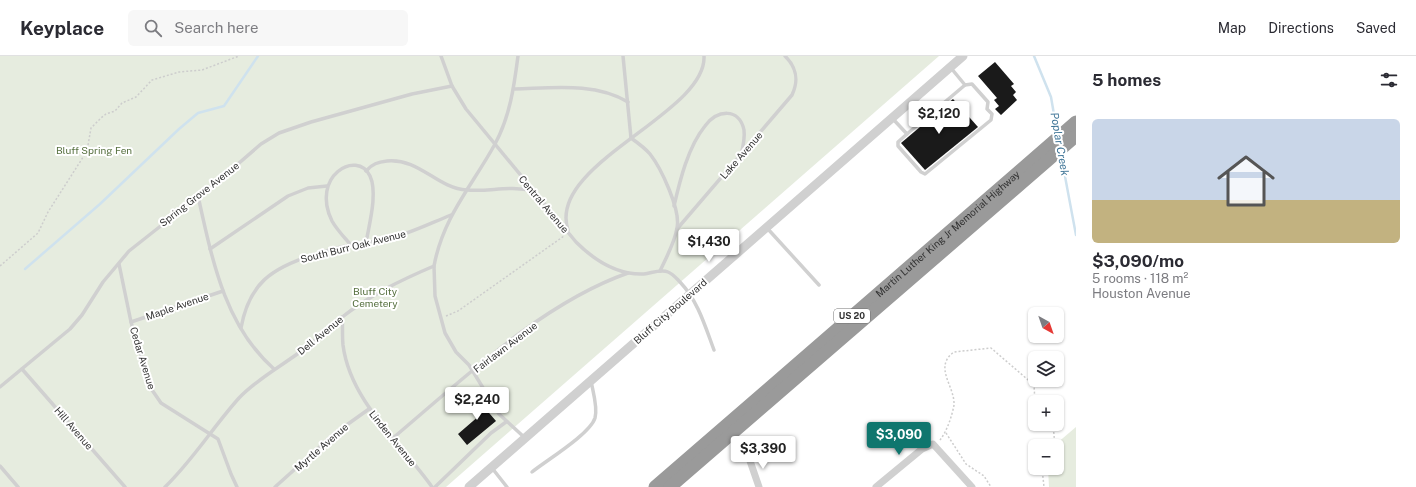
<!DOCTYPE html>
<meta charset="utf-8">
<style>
:root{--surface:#fff;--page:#f7f7f7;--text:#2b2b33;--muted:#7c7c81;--line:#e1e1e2;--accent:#0f766e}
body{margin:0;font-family:"Public Sans",sans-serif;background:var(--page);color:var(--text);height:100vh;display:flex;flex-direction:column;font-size:15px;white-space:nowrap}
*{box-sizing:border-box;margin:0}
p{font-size:13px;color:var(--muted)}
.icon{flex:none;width:22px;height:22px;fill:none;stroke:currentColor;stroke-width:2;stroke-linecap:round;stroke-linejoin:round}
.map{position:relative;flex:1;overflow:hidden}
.drawer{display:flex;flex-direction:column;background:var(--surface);width:340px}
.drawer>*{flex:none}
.needle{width:26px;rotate:140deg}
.buttons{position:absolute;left:1028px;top:251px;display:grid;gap:8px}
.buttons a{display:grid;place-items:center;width:36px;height:36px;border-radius:6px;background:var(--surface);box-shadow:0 1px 3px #0004;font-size:20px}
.price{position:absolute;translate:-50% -34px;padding:0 9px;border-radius:4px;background:#fff;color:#222;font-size:13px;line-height:26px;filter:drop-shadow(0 1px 2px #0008)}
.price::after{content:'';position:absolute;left:50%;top:24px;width:12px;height:9px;margin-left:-6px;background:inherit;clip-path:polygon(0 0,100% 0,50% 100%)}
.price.on{background:var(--accent);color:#fff}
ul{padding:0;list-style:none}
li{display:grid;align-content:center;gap:8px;height:212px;padding:0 16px}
li span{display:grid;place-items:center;height:124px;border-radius:6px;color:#555}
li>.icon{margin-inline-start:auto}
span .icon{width:72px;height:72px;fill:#fffc;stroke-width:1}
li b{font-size:17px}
h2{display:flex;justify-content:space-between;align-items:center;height:48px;padding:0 16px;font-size:17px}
header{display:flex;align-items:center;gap:24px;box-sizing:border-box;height:56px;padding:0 20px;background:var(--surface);border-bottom:1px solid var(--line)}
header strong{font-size:19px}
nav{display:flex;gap:22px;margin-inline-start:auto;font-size:14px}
.search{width:280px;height:36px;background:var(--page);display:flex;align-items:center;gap:10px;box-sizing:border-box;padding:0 14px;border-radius:6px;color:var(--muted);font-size:15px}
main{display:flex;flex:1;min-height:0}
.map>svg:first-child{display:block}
</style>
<header>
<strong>Keyplace</strong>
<div class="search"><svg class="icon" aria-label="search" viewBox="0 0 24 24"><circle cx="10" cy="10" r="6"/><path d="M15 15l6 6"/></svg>Search here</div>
<nav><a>Map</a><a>Directions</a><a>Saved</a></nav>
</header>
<main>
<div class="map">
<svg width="1076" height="431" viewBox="0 0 1076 431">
<rect width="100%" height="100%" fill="#fff"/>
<g fill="#e6ecdf">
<polygon points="0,0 939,0 446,431 0,431"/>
<polygon points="1076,371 1076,431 1049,431 1048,412 1057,412 1056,388"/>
</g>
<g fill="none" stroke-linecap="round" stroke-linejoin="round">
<g stroke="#cfe2ee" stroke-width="2.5">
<polyline points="1034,0 1051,41 1057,76"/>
<polyline points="1061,99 1076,179"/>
<polyline points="25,213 100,148 179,73 198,57 224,50 258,0"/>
</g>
</g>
<g fill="#1a1a1a">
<polygon points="995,6 1014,28 1011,30 1016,36 1013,39 1017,44 1001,59 995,53 999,50 994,44 997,42 978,20"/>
<polygon points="953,43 978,71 925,114 901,87"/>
<polygon points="471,336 496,365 467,389 458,378 480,359 465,342"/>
</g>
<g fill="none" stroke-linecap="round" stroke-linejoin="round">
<g stroke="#cdcdcd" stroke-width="1.5" stroke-dasharray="2 2" stroke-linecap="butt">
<polyline points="0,210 38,177 48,156 87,95 91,72 101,62 106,58 115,55 122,47 136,41 152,24 179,16 202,14 239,0"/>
<polyline points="446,260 458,255 564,180"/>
<polyline points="1053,368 1055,390"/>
<polyline points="946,377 966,408 984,420 991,431"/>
<path d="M940,384C947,375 952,360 954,349C955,330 933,311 954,296L991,292L1034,329L1035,346"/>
<polyline points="1042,412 1044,431"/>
</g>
<g stroke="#d0d0d0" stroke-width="3.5">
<path d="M441,0L452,30L466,53L576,186C594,204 618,219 644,218C652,217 661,213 668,216C673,218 676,222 680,226C698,245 705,270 714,294"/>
<polyline points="623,0 631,82"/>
<path d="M515,33C552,32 595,26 628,46"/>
<polyline points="893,63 907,78 898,86 898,90 921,116 925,118 991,64 992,58 987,53 988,46 972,28 965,29 951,12"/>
<polyline points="907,78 965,29"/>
<path d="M631,82C638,87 645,92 650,98C661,112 681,154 677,172C675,186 666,202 660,215"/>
<path d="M366,115C372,108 378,106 387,105C420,102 436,132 467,134C491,136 508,129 534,135"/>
<path d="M198,140C212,202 224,269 274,313"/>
<path d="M674,150C680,124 688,91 705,70C717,54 739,51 744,74C745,82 743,91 741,99"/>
<polyline points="767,172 819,229"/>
<path d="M677,173L792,39C799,24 797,12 785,0"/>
<path d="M568,174C546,108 707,58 704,0"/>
<path d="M351,189C344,181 337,174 332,165C310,120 357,93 370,120C378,137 369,169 366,187"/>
<polyline points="210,193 288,140 308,132 327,130"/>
<polyline points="119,208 131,266 150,331 161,347 218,383 231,418 237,431"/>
<polyline points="434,210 435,240 445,277 456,296 469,309 499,358 524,381"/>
<path d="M342,261C343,270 342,279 343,289C350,345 401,387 432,431"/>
<polyline points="131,266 223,235"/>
<path d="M241,272C249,228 271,212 313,199C326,195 338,191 351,189C365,186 378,186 391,182C411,177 431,167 451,159"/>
<polyline points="22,313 125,431"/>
<polyline points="0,331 70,273 82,259 103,226 129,195 224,120 261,88 279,77 311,66 412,38 452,30"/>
<path d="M393,382C462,324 542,247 628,217"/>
<polyline points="0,410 18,431"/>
<polyline points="492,412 507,431"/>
<path d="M532,416C547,404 590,378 595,362C598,351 593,336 591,325"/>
<path d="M165,431C193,404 213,371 239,342C258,322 282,310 304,293C317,283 329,271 341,262C370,239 401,224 434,210C443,161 472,130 495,88C510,60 514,31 518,0"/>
<polyline points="275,431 334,378 369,353"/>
<polyline points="435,431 491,377 506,366"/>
</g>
<g stroke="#d0d0d0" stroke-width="7">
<polyline points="749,402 759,431"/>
<polyline points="876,431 922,393 933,388 972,431"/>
</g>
<polyline stroke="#d0d0d0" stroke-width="9" points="469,431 963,0"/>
<g stroke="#9a9a9a" stroke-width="13">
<path id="s1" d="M655,431L1076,66"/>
<polyline points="670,431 1076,80"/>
</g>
</g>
<g text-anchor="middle" stroke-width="4" stroke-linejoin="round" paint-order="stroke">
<rect fill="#fff" stroke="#707070" stroke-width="1" x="834" y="253" width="36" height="14" rx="3"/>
<g font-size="9" font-weight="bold" fill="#333">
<text x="852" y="263">US 20</text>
</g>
<g font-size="10" fill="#56703f" stroke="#fff">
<text x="94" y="98">Bluff Spring Fen</text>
<text x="375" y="239">Bluff City<tspan x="375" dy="12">Cemetery</tspan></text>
</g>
<g font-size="10" fill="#333" stroke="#fff">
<text transform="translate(741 99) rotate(-49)" y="4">Lake Avenue</text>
<text transform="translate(199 138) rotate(-38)" y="4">Spring Grove Avenue</text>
<text transform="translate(544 148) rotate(50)" y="4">Central Avenue</text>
<text dy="4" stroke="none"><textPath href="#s1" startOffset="387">Martin Luther King Jr Memorial Highway</textPath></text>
<text transform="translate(353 190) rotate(-14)" y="4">South Burr Oak Avenue</text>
<text transform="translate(177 250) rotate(-19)" y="4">Maple Avenue</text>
<text transform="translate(670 255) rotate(-41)" y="4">Bluff City Boulevard</text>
<text transform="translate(320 279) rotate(-39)" y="4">Dell Avenue</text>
<text transform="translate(505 291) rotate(-37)" y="4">Fairlawn Avenue</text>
<text transform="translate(143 302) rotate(73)" y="4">Cedar Avenue</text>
<text transform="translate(74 372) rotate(49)" y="4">Hill Avenue</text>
<text transform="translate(393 382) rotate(51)" y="4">Linden Avenue</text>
<text transform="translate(321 391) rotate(-41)" y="4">Myrtle Avenue</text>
</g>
<g font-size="11" font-style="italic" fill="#3f7597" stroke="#fff">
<text transform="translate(1060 88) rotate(80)" y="4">Poplar Creek</text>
</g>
</g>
</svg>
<div class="buttons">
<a><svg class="needle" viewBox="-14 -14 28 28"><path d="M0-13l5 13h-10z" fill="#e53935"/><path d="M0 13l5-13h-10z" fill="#7c7c81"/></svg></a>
<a><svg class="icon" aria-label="layers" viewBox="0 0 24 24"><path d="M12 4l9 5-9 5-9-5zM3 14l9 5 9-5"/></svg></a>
<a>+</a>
<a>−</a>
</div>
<b class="price" style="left:939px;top:79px">$2,120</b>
<b class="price" style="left:709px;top:207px">$1,430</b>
<b class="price" style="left:477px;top:365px">$2,240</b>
<b class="price on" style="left:899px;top:400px">$3,090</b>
<b class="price" style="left:763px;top:414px">$3,390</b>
</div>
<section class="drawer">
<h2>5 homes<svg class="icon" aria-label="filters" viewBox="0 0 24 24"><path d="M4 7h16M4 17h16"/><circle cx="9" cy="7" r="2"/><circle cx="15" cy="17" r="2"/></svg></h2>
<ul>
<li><span style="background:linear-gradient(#c9d6e8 65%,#c2b280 0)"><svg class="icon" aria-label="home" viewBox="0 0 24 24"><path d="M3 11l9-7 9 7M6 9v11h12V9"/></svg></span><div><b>$3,090/mo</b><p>5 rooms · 118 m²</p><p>Houston Avenue</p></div></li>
</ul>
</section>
</main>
